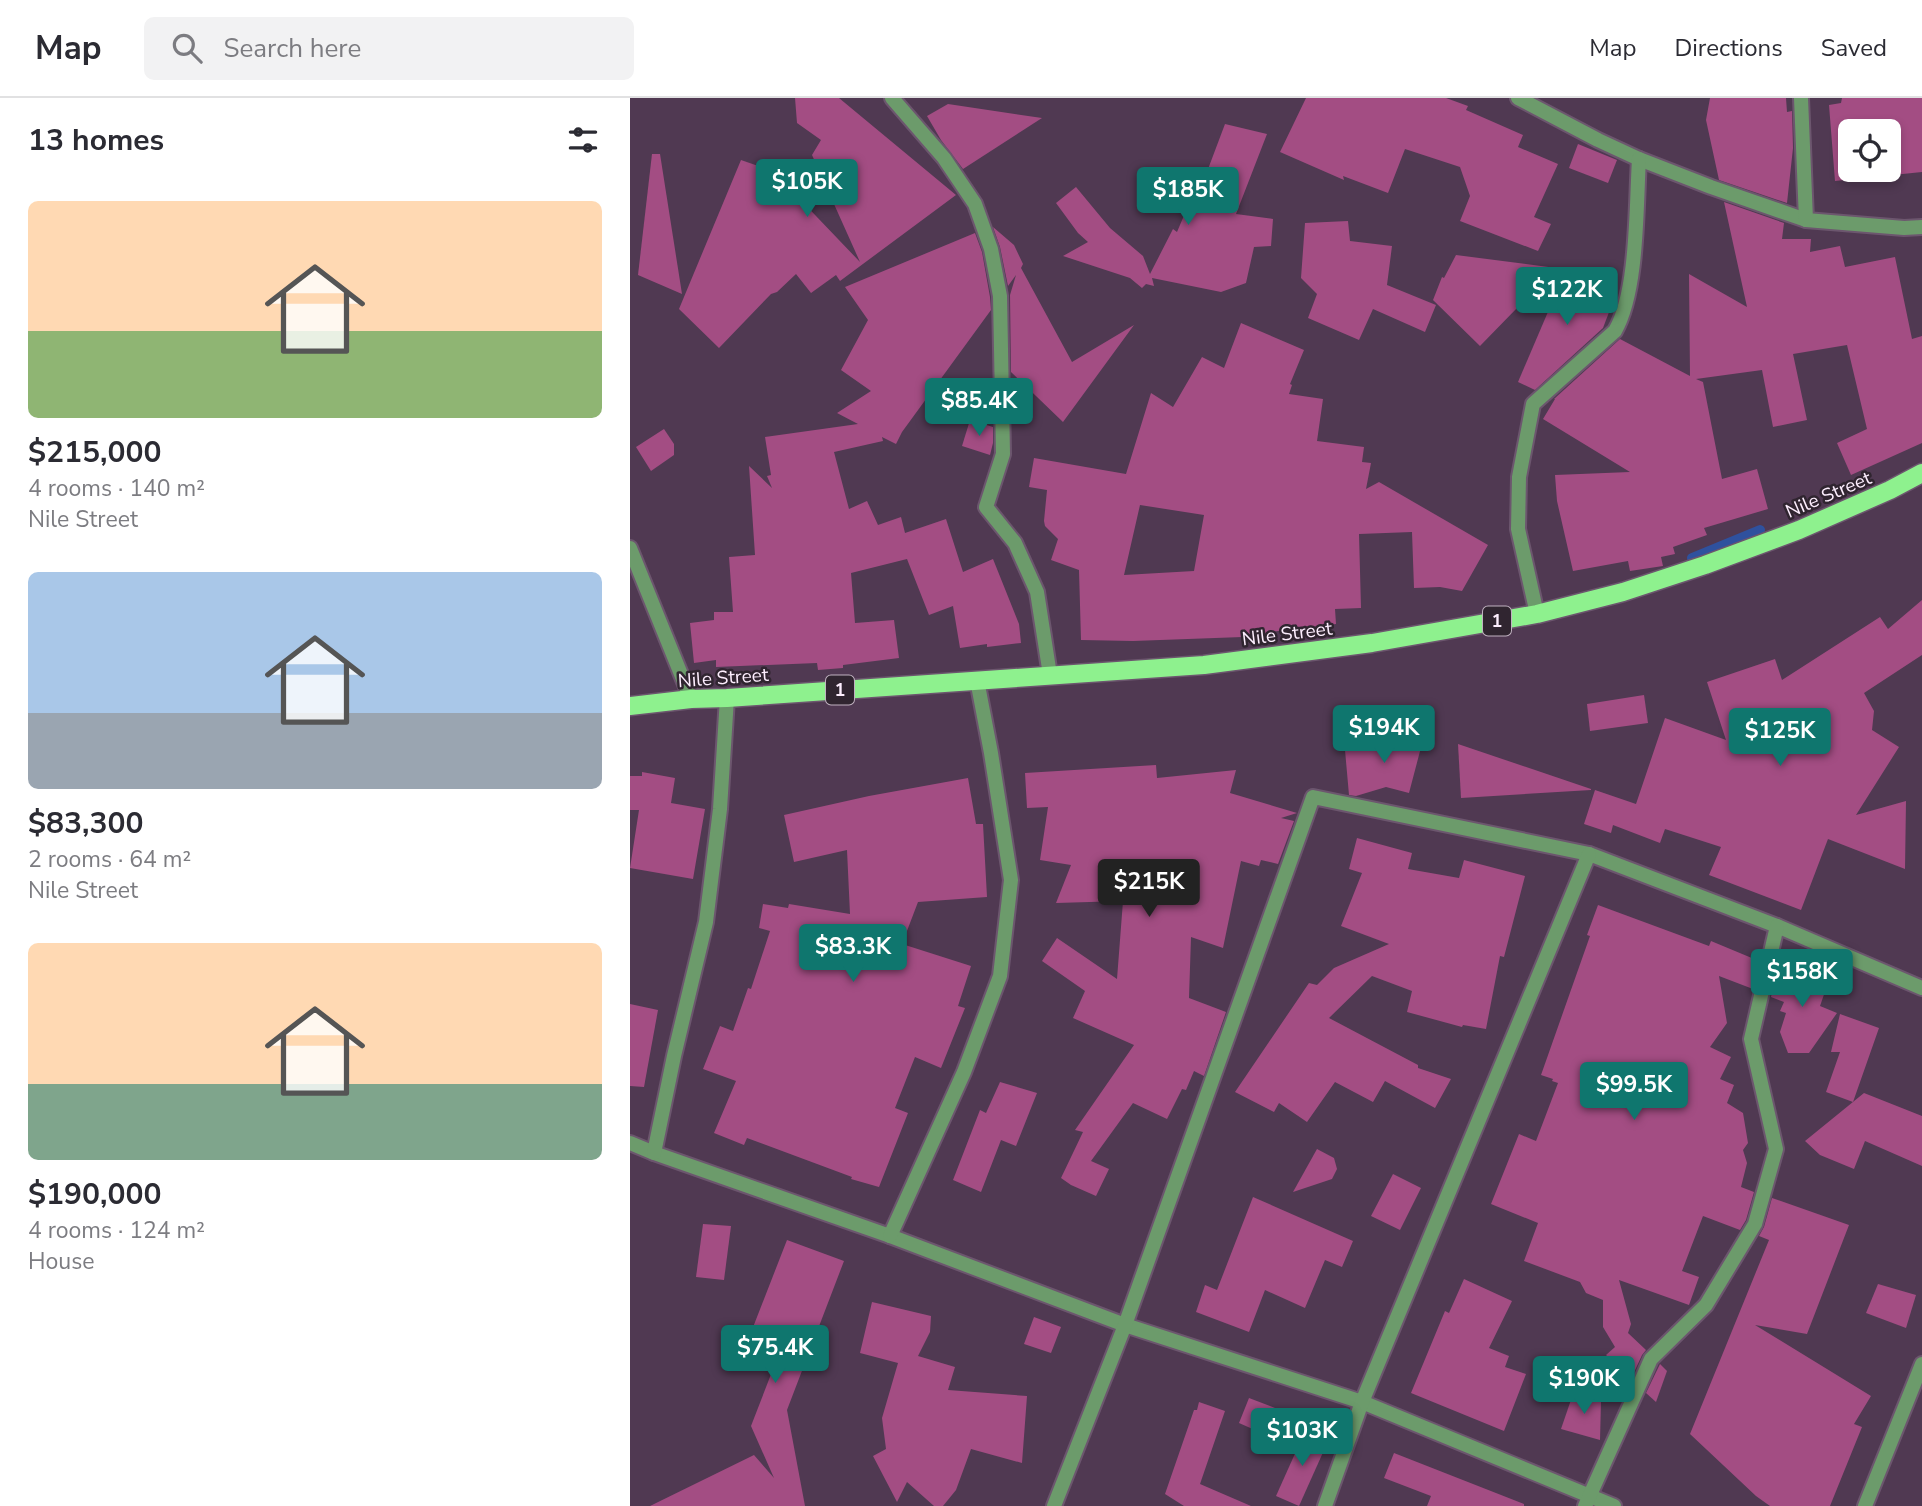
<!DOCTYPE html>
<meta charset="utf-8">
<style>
:root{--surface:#fff;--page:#f2f2f3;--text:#2b2b33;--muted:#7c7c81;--line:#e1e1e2;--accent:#0f766e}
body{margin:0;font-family:"Nunito Sans",sans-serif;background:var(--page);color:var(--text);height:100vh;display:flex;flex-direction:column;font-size:26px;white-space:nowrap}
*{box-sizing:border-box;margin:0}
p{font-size:23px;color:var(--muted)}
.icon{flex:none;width:38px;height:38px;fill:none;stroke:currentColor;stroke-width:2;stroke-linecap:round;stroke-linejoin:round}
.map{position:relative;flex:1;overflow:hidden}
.sheet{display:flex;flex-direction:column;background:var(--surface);width:630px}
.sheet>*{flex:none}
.buttons{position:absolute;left:1208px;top:21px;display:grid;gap:14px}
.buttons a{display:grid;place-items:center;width:63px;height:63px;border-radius:10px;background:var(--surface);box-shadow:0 4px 10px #0003;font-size:35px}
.price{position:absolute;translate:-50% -60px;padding:0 16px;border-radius:7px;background:var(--accent);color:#fff;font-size:23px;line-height:46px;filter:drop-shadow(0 2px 4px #0008)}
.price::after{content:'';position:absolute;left:50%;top:42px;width:21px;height:16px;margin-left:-10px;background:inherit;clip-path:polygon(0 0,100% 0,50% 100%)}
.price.on{background:#222;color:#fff}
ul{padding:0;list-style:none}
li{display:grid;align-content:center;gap:14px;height:371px;padding:0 28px}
li span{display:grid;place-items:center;height:217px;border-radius:10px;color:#555}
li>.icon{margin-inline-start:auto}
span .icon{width:126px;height:126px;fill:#fffc;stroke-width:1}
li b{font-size:30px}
h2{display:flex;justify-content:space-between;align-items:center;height:84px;padding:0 28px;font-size:30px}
header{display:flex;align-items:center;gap:42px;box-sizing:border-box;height:98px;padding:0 35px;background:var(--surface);border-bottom:2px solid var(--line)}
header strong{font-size:33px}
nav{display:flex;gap:38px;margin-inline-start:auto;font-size:24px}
.search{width:490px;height:63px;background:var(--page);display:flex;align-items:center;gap:18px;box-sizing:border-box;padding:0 24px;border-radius:10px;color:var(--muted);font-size:26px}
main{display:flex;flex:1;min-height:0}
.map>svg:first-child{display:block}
</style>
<header>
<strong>Map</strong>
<div class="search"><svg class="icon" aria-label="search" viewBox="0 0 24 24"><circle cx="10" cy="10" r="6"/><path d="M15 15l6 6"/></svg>Search here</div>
<nav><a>Map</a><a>Directions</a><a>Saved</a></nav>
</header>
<main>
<section class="sheet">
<h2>13 homes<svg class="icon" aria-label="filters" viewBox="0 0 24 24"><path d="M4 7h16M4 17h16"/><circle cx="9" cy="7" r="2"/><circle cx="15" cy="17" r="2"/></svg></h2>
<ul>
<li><span style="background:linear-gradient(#ffd9b3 60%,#8fb573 0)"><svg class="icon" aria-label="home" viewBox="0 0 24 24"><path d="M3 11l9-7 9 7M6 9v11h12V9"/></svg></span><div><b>$215,000</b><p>4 rooms · 140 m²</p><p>Nile Street</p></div></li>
<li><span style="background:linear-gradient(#a9c7e8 65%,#9aa5b1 0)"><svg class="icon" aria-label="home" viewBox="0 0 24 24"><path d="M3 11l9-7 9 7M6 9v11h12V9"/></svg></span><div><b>$83,300</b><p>2 rooms · 64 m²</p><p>Nile Street</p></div></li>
<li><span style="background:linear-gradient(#ffd9b3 65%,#7fa58c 0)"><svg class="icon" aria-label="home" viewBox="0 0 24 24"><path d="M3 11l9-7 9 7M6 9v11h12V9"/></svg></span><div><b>$190,000</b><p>4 rooms · 124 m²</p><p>House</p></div></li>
</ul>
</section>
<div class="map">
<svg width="1292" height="1408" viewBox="0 0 1292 1408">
<rect width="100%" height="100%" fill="#503952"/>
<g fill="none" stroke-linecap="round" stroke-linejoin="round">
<polyline stroke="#2f519e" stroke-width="10" points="1062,460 1130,432"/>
</g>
<g fill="#a34d83" fill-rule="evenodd">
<polygon points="165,0 209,0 326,97 210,183 206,177 181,195 166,176 147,194 141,196 89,250 49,211 111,62 143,73 230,164 182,57 191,42 167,25"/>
<polygon points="676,0 816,0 838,8 836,12 893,37 888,49 928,66 904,119 921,126 908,153 830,123 840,98 830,69 775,51 758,95 713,78 714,82 650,54"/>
<polygon points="1080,0 1156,0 1157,14 1162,13 1163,50 1157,105 1089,82 1076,22"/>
<path d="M1212,0H1292V74L1205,83L1199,7L1211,5ZM1220,33H1258V72H1220Z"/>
<polygon points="318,6 412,20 333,71 311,42 297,18"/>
<polygon points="595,26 637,36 606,116 643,121 641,148 624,149 616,185 591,194 522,180 524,188 516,186 512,190 500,180 433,158 458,144 448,135 426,105 446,89 480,130 513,158 520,176 543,131 547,134 561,101 566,103"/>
<polygon points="948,46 987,62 978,85 939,70"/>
<polygon points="22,56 30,56 52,196 8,177"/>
<polygon points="1094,104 1154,125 1152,141 1181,141 1180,154 1210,148 1215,169 1265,159 1282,241 1292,238 1292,345 1221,377 1207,345 1237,331 1217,247 1163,256 1177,322 1143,329 1132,272 1066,281 1073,284 1092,381 1127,371 1138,411 1074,430 1077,437 1043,449 1045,456 1031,459 1033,468 1000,473 998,463 943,473 927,403 925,377 1000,374 913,321 925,301 924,301 990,241 1060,278 1059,176 1117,209"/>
<polygon points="718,123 720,143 762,148 757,187 806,207 795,234 743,211 729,242 678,220 687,196 671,180 675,125"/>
<polygon points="363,129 384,147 393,166 391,170 442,264 504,227 433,324 381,274 380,197 386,177 378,188 370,149"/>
<polygon points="345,135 352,154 360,199 361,212 272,334 266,346 252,339 253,343 204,354 219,411 237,403 248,427 271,419 275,435 316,421 333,474 363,461 389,526 391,545 357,549 357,546 330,550 323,508 299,517 277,461 221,475 225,525 264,522 269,560 213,567 213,570 188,572 187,565 86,569 86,562 64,565 60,525 84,522 84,514 103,514 99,459 125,457 119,368 142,390 137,378 141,377 135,339 228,326 207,315 241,293 211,272 238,222 215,189"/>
<polygon points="826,157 926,170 850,248 803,202 812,179 814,180"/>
<polygon points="935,174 987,193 973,230 905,292 888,284"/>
<path d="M611,225L674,252L660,286L662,287L659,296L693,301L687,343L734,349L732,364L741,365L736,391L749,384L858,447L832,493L810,489L784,490L782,434L729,436L731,510L705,511L706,526L640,534V538L503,543L451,542L449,472L421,462L428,441L415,428L414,423L417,392L399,389L404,360L496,376L521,295L543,309L572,259L594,270ZM510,407L574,417L564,473L494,477Z"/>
<polygon points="340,322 363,329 363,345 360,357 332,348"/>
<polygon points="34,331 44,346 44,357 21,373 6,349"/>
<polygon points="1292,502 1292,557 1234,595 1244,613 1242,632 1269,649 1226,717 1276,703 1275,771 1198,741 1171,812 1079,777 1091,749 1035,731 1030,745 983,727 981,735 954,726 965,692 1006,706 1035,620 1096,642 1077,584 1145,561 1152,582 1250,519 1258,531"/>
<polygon points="1014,597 1018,625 960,633 957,606"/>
<polygon points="762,632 794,638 779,695 756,689 726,698 719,697 715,652 760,646"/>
<polygon points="828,646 961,691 961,692 831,700"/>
<polygon points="526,667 527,680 606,672 600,695 667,715 651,720 664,723 648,766 631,762 629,768 611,763 593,850 561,839 559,900 596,914 574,978 564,973 556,992 552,991 537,1021 503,1005 461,1063 479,1071 466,1098 441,1087 431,1080 453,1034 445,1032 504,947 443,920 455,893 412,863 427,840 487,881 493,803 426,805 441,767 410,762 418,709 397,710 395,675"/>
<polygon points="12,674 45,680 41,705 75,711 63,781 0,770 9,712 0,712 0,678 12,678"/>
<polygon points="338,680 346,726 353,726 357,799 288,804 272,846 341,868 328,908 335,910 311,970 285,959 265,1010 278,1015 249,1089 221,1081 222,1079 117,1040 114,1047 84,1035 106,983 73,971 90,928 103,933 118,890 121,891 140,833 129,830 133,806 158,810 159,806 220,816 217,752 164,764 154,717 239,698"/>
<polygon points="727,740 782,755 778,771 829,780 834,762 895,778 874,859 870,858 856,931 833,927 832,929 777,914 782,893 742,878 699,920 788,967 788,970 821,981 805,1010 755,983 743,1004 705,984 677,1024 649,1005 644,1014 605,994 679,885 687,887 704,870 759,846 711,828 732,775 719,771"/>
<polygon points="968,807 1079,848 1081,843 1129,863 1123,891 1089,878 1097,925 1080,949 1101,959 1090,981 1104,987 1097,1005 1113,1015 1118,1045 1113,1052 1117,1065 1111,1089 1124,1094 1116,1122 1110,1132 1073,1118 1052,1173 1069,1179 1059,1207 989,1182 1001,1226 998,1235 1016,1252 1012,1257 1001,1281 976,1257 985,1249 973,1229 973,1202 956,1195 950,1184 894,1163 908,1125 861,1106 889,1036 906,1043 928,985 922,983 923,981 911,977 960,838 957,837"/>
<polygon points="1147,870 1164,876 1165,871 1199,882 1190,908 1207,915 1179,955 1158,955 1150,934 1156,915 1150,913 1154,904 1141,899"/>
<polygon points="0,906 28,912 14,989 0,988"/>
<polygon points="1210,916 1249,930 1223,1004 1196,994 1210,954 1201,954"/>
<polygon points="370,984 407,995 386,1048 371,1042 351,1094 323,1082 350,1012 356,1015"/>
<polygon points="1234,995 1292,1018 1292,1068 1235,1043 1224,1071 1190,1057 1175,1043"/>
<polygon points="687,1051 704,1060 707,1071 702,1081 663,1094"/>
<polygon points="763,1076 791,1090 770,1132 741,1118"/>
<polygon points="623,1099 723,1143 712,1169 695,1162 675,1210 635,1192 619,1234 566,1214 575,1187 587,1192"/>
<polygon points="1142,1100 1219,1127 1177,1236 1125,1227 1241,1298 1224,1326 1232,1329 1200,1408 1140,1408 1126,1398 1060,1336 1139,1142 1129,1138 1134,1129"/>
<polygon points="73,1126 101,1128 94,1182 66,1179"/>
<polygon points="157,1142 214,1163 157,1312 175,1408 20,1408 124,1357 144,1380 121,1328 150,1253 113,1255"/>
<polygon points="834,1181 882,1203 859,1250 879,1258 875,1269 896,1276 874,1333 781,1295 815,1213 819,1215"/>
<polygon points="1248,1186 1286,1197 1276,1230 1236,1215"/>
<polygon points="242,1204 301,1218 300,1234 288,1258 325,1269 318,1292 397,1298 392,1365 341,1351 326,1392 313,1408 304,1408 277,1384 267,1404 243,1358 256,1351 252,1320 268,1265 230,1255"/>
<polygon points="404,1219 431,1229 421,1255 394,1246"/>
<polygon points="1030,1266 1037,1273 1026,1304 1016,1295"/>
<polygon points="944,1293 971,1303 970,1342 931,1331"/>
<polygon points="619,1300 645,1310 634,1336 609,1325"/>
<polygon points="569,1304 595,1313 570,1386 621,1408 554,1408 535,1396 564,1312 567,1312"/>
<polygon points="676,1331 699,1341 669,1408 646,1398"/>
<polygon points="764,1355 894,1406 894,1408 797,1408 801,1398 754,1380"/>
</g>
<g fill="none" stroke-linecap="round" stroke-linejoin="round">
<g stroke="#6c566e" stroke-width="18">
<g id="street">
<polyline points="262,0 314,60 345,106 361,151 370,198 373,356 356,409 385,445 407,494 420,577"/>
<polyline points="888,0 968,42 1009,61 1081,89 1176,122 1274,130 1292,129"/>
<polyline points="1171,0 1176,122"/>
<polyline points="0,450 61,601"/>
<path d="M907,516L888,431L889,379L903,306L985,233C1008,193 1006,109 1009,61"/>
<polyline points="0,1045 24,1055 260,1138 495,1227 732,1304 984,1408"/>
<polyline points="24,1055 44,958 76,824 90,711 97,600"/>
<polyline points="260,1138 334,974 370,878 381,782 361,655 347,582"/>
<polyline points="424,1408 495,1227 683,699 959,756 1147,828 1292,890"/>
<polyline points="695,1408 732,1304 959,756"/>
<polyline points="955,1408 1021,1261 1076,1207 1125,1126 1146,1051 1121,941 1147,828"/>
<polyline points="1235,1408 1292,1266"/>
</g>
</g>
<g stroke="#6c566e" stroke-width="21">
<polyline id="primary" points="0,608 61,601 97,600 574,567 742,545 907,516 993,494 1075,467 1169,432 1260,392 1292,375"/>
</g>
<use href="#street" stroke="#6c9b6b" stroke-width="14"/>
<use href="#primary" stroke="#8ef18e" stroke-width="18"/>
</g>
<g text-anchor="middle" stroke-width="5" stroke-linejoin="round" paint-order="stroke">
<g fill="#302530" stroke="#c0b2c0" stroke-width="2">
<rect x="853" y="508.5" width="28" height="29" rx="5"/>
<rect x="196" y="577.5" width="28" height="29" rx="5"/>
</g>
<g font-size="18" font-weight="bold" fill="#fdeefe">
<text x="867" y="529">1</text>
<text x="210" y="598">1</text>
</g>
<g font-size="19" fill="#fdeefe" stroke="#302530">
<text transform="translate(1198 396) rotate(-23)" y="7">Nile Street</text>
<text transform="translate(657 535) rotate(-7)" y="7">Nile Street</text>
<text transform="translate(93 579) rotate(-4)" y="7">Nile Street</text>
</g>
</g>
</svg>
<div class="buttons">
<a><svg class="icon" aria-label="locate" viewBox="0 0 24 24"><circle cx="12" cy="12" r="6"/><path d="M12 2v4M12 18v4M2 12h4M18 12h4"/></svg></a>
</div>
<b class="price" style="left:177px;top:121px">$105K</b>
<b class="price" style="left:558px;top:129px">$185K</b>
<b class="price" style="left:937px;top:229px">$122K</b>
<b class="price" style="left:349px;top:340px">$85.4K</b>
<b class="price" style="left:754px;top:667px">$194K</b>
<b class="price" style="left:1150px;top:670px">$125K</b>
<b class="price on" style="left:519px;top:821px">$215K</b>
<b class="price" style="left:223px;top:886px">$83.3K</b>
<b class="price" style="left:1172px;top:911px">$158K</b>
<b class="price" style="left:1004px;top:1024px">$99.5K</b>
<b class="price" style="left:145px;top:1287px">$75.4K</b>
<b class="price" style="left:954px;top:1318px">$190K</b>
<b class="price" style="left:672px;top:1370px">$103K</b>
</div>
</main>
